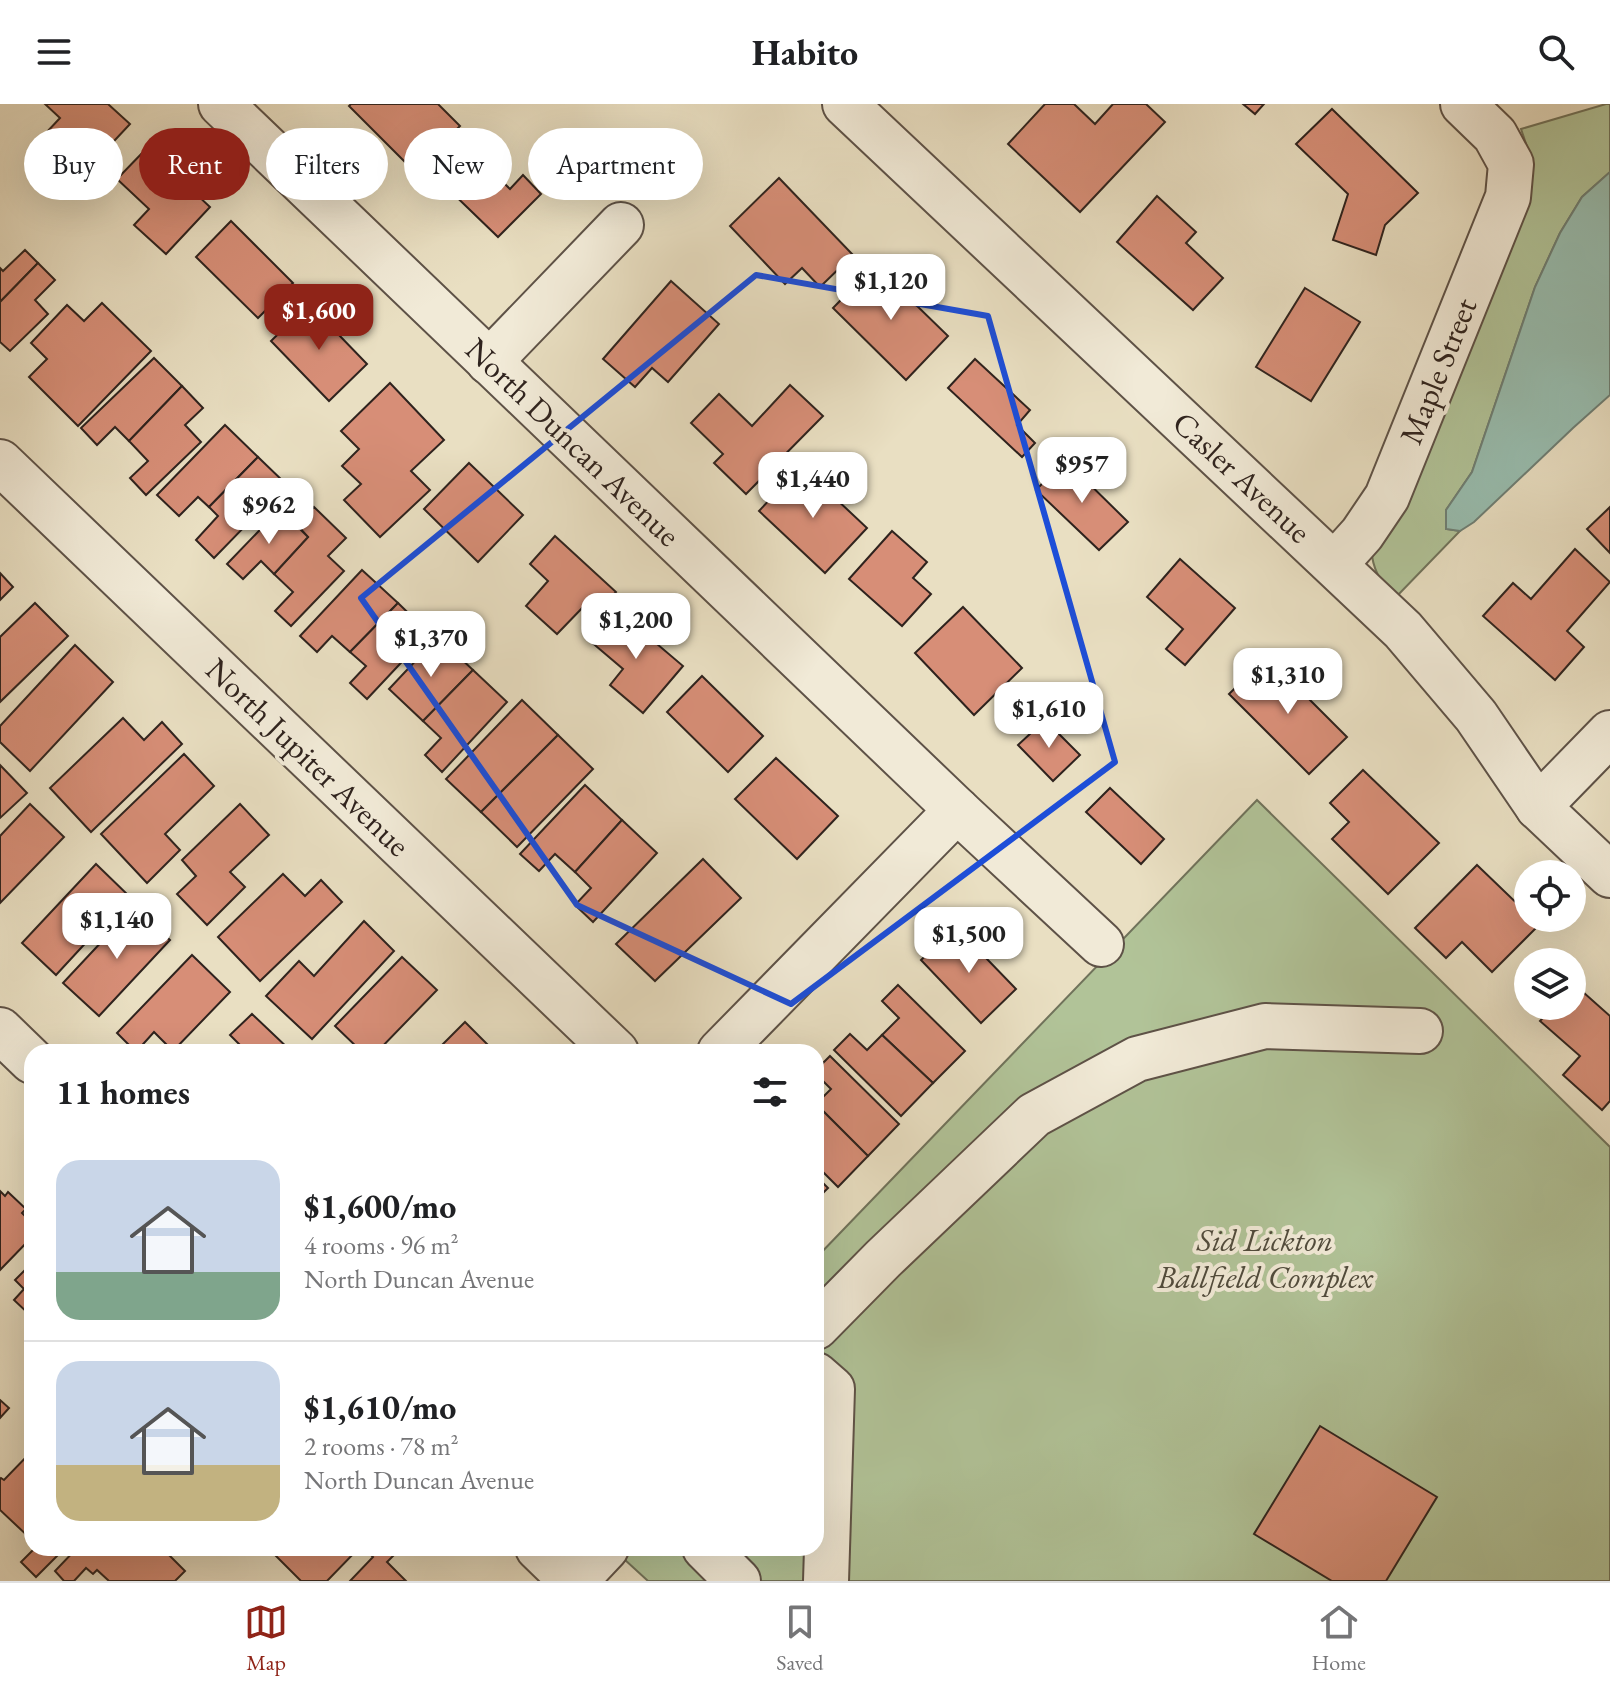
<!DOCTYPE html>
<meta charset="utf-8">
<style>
:root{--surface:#fff;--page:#f2f2f2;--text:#202124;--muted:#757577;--line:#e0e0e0;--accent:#8f2418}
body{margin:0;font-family:"EB Garamond",serif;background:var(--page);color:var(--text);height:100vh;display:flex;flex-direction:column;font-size:30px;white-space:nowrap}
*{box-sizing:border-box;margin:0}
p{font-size:26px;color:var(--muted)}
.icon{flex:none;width:44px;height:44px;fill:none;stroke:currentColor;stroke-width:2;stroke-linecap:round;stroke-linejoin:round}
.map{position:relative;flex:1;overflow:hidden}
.panel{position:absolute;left:24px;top:940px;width:800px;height:512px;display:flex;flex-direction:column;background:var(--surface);border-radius:24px;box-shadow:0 8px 32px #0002}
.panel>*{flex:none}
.guide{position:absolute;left:24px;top:24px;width:800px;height:72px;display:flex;gap:16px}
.tools{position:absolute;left:1514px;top:756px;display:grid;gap:16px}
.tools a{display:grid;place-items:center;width:72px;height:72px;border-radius:50%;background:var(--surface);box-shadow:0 8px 32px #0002;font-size:40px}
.price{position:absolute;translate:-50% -68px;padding:0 18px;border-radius:16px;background:#fff;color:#222;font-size:26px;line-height:52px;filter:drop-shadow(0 2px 4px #0008)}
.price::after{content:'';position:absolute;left:50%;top:48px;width:24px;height:18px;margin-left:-12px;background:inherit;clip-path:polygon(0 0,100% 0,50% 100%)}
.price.active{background:var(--accent);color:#fff}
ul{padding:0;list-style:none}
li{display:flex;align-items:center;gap:24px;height:200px;padding:0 32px}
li+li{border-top:2px solid var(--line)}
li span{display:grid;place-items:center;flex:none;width:224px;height:160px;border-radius:24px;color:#555}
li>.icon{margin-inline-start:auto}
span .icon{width:96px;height:96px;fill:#fffc;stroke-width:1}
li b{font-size:34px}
h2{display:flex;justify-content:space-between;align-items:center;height:96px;padding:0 32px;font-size:34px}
.chip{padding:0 28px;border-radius:36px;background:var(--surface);box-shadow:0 8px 32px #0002;font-size:28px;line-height:72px}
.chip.active{background:var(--accent);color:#fff}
header{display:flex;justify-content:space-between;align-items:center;height:104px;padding:0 32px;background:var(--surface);font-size:36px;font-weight:700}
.dock{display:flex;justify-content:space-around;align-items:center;height:112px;border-top:2px solid var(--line);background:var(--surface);font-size:22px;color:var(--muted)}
.dock a{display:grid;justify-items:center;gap:4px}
.dock .active{color:var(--accent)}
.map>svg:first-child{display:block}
</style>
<header><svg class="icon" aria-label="menu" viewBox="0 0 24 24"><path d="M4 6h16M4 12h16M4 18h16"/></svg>Habito<svg class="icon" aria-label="search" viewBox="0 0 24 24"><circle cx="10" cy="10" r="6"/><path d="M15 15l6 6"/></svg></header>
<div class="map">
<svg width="1610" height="1477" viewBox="0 0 1610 1477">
<rect width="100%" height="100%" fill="#e9dfc2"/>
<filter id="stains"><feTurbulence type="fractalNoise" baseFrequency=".0025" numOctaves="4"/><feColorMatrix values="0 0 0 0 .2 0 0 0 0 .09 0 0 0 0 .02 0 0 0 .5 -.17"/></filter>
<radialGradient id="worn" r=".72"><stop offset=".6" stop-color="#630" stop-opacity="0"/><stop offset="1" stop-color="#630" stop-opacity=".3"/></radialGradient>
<g fill="#b1c398" stroke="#70735b" stroke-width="2">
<path d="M1606,0H1610V68L1582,93L1560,129L1535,183L1472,368L1446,406V425L1460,427L1396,493C1383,480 1375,471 1372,452L1385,433L1529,85L1533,60L1521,25Z"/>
<polygon points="1257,696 1610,1043 1610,1477 648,1477 612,1444 816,1444 816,1154"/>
</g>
<polygon fill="#98bdaf" stroke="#6e7f75" stroke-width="2" points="1610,68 1610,291 1573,324 1474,418 1460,427 1446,425 1446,406 1472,368 1535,183 1560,129 1582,93"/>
<g fill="#d78e77" stroke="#2f231e" stroke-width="2">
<polygon points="45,0 108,0 130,20 85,68 45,30 60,14"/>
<polygon points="351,0 438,0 460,22 414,67 349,2"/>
<polygon points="1045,0 1074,0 1095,20 1113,0 1146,0 1165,18 1080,108 1008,40"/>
<polygon points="1243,0 1264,0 1255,10"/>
<polygon points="1332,5 1418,89 1385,121 1376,151 1333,136 1348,90 1296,40"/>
<polygon points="147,44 210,103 166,150 134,121 149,105 117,75"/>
<polygon points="471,47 510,85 523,71 541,90 498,133 441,78"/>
<polygon points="779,74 853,151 820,183 802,164 785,180 730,122"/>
<polygon points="1157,92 1196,128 1186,139 1223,174 1193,206 1117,138"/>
<polygon points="231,117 293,179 258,214 196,153"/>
<polygon points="25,146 38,159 0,198 0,164 3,167"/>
<polygon points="38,159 55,176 35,196 48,210 10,247 0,238 0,198"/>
<polygon points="875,161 948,232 906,276 833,204"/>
<polygon points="671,177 719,220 668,278 652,264 635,283 603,255"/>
<polygon points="1305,184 1360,218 1311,297 1256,263"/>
<polygon points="102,199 151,247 78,322 29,273 47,255 31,239 67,201 84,217"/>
<polygon points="309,200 367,260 329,297 271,237"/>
<polygon points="154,254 182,282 129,337 115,323 97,341 81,324"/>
<polygon points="975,255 1030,306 1017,321 1035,339 1022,353 948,284"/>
<polygon points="390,279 444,336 411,367 430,386 380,433 344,396 361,380 342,362 359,345 341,327"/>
<polygon points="790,281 823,312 746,390 714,359 723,350 691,319 719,290 752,322"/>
<polygon points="182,282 203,304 185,321 201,338 146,391 130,374 148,357 129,337"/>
<polygon points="225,321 258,353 209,403 198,393 179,412 157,391"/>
<polygon points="258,353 286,380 214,454 196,436 218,412 209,403"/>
<polygon points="1065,356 1128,418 1099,446 1036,386"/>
<polygon points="469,359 523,411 478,458 424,405"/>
<polygon points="801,362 867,424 825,469 759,407"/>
<polygon points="314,403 346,434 328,452 344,467 291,522 275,507 293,488 274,470 308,433 297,421"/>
<polygon points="1610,403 1610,449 1587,425"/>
<polygon points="280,405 308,433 274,470 261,457 243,475 227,460"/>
<polygon points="892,427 927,458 913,474 931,490 902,522 849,475"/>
<polygon points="555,432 616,488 597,508 587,499 557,530 526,502 548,477 530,460"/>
<polygon points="1575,445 1610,478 1567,527 1584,543 1555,576 1483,512 1513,479 1531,495"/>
<polygon points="1180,455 1235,504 1185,561 1166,545 1183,525 1147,493"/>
<polygon points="362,466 398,499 350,548 332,532 317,548 300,532"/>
<polygon points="0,469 13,483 0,496"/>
<polygon points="35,499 68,532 0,598 0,533"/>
<polygon points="398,499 429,529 367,595 350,579 366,562 350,548"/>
<polygon points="963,503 1022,564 974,611 915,549"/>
<polygon points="617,506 683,562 643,609 610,581 623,565 590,537"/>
<polygon points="438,533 473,566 423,617 389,585"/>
<polygon points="75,541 113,578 30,667 0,638 0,622"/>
<polygon points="1267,553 1347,633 1309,670 1229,590"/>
<polygon points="473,566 507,598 442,668 425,651 441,634 423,617"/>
<polygon points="702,572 763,632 728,668 667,608"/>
<polygon points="522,596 558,631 481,708 446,675"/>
<polygon points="123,614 144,636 162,618 182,640 91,728 50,684"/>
<polygon points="1045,616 1080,651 1053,677 1018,641"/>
<polygon points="558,631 593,665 517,743 481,708"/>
<polygon points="184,650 214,682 165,730 180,746 147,779 101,730"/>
<polygon points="776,654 838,712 797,755 735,695"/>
<polygon points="0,661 27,689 0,714"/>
<polygon points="1363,666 1439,739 1388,790 1332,735 1349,718 1330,699"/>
<polygon points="585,681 622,716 575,768 555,750 539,767 520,750"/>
<polygon points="1110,684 1164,735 1141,760 1086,708"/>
<polygon points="30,700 64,733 0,799 0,732"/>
<polygon points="240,700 269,731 230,768 245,783 207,821 177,790 196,772 182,756"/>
<polygon points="622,716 657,749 593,818 575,801 591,784 575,768"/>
<polygon points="703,755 741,794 655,877 616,840"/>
<polygon points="96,760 129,792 56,871 22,839"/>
<polygon points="1477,761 1528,810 1528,814 1532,814 1539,821 1492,868 1462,838 1446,854 1415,824"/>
<polygon points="283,770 305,792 321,776 342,798 260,877 218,833"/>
<polygon points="135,802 170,836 99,912 63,879"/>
<polygon points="364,817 394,847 312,935 266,892 299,857 314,872"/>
<polygon points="956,823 1016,885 981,919 921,856"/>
<polygon points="192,851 230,888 173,947 154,928 136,948 117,929"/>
<polygon points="402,853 437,886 377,948 362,948 335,922"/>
<polygon points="1574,880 1610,912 1610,997 1602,1006 1563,971 1580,952 1540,917 1554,902 1572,902 1572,882"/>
<polygon points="898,881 965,947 933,979 882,931 899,914 882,897"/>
<polygon points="252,910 291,947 290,948 235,948 241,942 230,931"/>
<polygon points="465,918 495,948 435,948"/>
<polygon points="850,930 867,946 882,931 933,979 901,1012 834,946"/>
<polygon points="830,952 899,1020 868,1052 816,1000 831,985 816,970 816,966"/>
<polygon points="816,1000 868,1052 838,1083 816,1061"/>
<polygon points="816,1072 828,1084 816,1096"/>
<polygon points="0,1087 5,1092 8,1088 26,1105 22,1109 32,1119 32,1133 0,1166"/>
<polygon points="32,1159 32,1213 14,1196 24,1185 15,1176"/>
<polygon points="0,1296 9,1304 0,1314"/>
<polygon points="1320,1322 1437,1393 1386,1477 1332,1477 1254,1430"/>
<polygon points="32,1347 32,1436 0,1406 0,1375 1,1374 4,1376"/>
<polygon points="35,1444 65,1444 36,1473 21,1458"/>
<polygon points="77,1444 162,1444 185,1467 175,1477 109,1477 97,1466 93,1470 86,1464 74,1477 64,1477 55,1467"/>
<polygon points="268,1444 359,1444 327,1477 301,1477"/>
<polygon points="371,1444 401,1444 387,1458 406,1477 350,1477 373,1453 368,1448"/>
</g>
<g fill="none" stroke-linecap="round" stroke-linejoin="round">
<g stroke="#5e5247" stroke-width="48">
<g id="minor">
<polyline points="221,0 957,706 1101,840"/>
<polyline points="845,0 1403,526 1476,612 1538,703 1610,771"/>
<polyline points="489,258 621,121"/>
<polyline points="0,358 616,948"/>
<polyline points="1335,460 1362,430 1387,393 1508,93 1511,60 1495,31 1463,0"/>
<polyline points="1538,703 1610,629"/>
<polyline points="0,926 32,957"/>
<polyline points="720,948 957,706"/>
<polyline points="816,1223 883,1155 1034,1011 1137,955 1265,922 1420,927"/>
<polyline points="816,1271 832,1285 826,1477"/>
<polyline points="538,1444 572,1477"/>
<polyline points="705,1444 738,1477"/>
<polyline points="575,1477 606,1444"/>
</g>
</g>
<use href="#minor" stroke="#f1ead7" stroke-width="44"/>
</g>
<path fill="none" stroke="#1d4ed8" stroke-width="6" stroke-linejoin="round" d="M756,171L988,212L1115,658L791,900L577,801L361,494Z"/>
<g text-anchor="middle" stroke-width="8" stroke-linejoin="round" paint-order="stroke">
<g font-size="32" fill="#2f231e" stroke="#f1ead7">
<text transform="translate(1438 267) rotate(-68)" y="11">Maple Street</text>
<text transform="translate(573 338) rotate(44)" y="11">North Duncan Avenue</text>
<text transform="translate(1242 373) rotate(43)" y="11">Casler Avenue</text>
<text transform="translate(308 653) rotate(44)" y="11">North Jupiter Avenue</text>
</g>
<g font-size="32" font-style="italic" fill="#504b3c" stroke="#f1ead7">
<text x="1265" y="1147">Sid Lickton<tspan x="1265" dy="37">Ballfield Complex</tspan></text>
</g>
</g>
<rect width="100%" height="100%" filter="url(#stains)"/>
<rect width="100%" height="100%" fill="url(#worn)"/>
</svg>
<div class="tools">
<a><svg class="icon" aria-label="locate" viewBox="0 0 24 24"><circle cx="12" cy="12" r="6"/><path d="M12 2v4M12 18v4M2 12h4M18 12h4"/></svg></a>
<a><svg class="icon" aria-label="layers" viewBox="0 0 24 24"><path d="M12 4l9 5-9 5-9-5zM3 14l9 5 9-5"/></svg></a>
</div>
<b class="price" style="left:891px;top:218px">$1,120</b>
<b class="price active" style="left:319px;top:248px">$1,600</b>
<b class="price" style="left:1082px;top:401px">$957</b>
<b class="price" style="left:813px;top:416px">$1,440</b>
<b class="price" style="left:269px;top:442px">$962</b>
<b class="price" style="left:636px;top:557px">$1,200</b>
<b class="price" style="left:431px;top:575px">$1,370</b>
<b class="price" style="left:1288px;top:612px">$1,310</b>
<b class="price" style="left:1049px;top:646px">$1,610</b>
<b class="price" style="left:117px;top:857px">$1,140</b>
<b class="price" style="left:969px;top:871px">$1,500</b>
<div class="guide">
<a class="chip">Buy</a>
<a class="chip active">Rent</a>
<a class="chip">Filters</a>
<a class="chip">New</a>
<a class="chip">Apartment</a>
</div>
<section class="panel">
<h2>11 homes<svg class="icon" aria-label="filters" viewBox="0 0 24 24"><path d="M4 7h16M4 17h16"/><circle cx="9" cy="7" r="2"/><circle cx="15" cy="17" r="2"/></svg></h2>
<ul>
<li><span style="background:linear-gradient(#c9d6e8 70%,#7fa58c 0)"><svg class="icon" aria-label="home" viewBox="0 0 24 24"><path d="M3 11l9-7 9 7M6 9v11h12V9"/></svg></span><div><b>$1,600/mo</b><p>4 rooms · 96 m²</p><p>North Duncan Avenue</p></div></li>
<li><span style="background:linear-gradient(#c9d6e8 65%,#c2b280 0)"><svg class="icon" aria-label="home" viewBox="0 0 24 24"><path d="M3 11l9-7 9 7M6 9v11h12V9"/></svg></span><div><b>$1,610/mo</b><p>2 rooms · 78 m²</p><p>North Duncan Avenue</p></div></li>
</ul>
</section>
</div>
<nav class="dock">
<a class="active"><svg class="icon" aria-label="map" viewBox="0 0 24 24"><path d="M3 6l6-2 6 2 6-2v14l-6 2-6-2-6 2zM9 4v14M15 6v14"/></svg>Map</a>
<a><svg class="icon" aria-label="saved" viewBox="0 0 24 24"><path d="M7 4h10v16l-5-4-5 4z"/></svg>Saved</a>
<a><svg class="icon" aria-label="home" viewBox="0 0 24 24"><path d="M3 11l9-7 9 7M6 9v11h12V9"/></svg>Home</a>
</nav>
